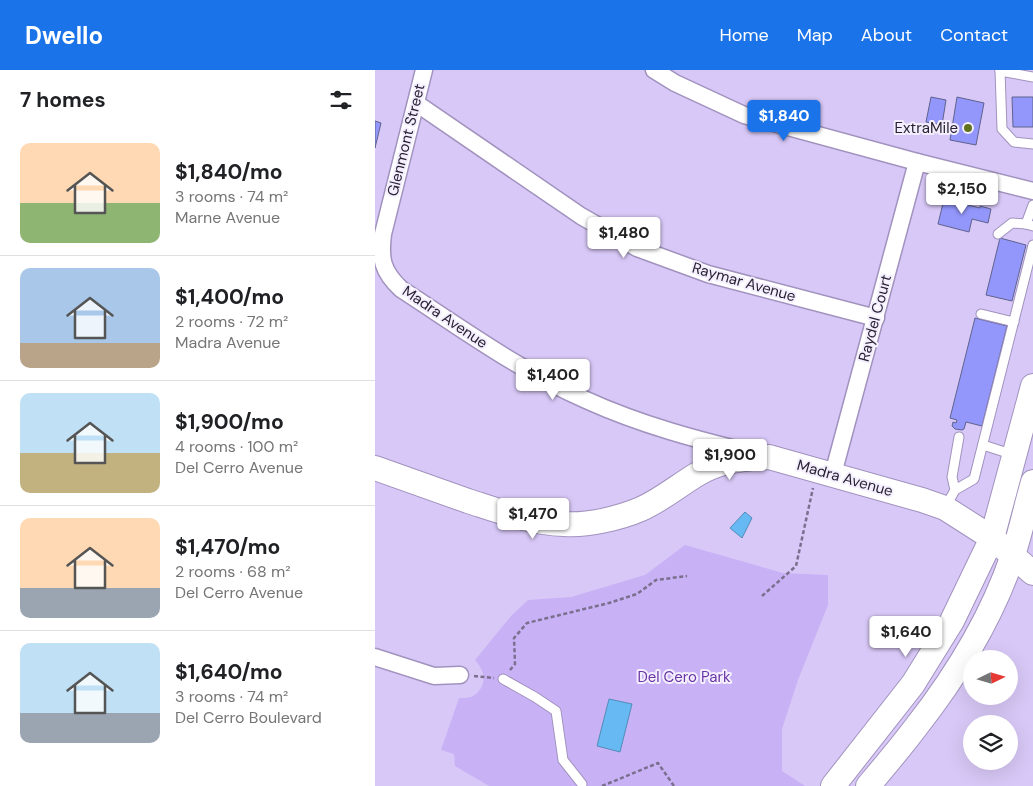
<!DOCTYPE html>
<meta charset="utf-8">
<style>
:root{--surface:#fff;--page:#f2f2f2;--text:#202124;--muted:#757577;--line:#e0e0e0;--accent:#1a73e8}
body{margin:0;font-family:"DM Sans",sans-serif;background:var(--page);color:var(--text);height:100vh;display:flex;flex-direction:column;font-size:19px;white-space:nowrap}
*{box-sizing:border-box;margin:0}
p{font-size:16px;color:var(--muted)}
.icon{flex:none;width:28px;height:28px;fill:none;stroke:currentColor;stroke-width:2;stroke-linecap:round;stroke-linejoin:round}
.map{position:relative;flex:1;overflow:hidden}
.sheet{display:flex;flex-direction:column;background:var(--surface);width:375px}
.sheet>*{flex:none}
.needle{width:32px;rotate:85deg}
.controls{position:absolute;left:588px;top:580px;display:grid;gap:10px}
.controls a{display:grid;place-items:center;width:55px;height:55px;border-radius:50%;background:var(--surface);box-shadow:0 5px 20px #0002;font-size:25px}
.price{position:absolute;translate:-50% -42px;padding:0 11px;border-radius:5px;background:#fff;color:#222;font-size:16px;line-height:32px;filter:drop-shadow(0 1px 2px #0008)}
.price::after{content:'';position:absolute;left:50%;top:30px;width:15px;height:11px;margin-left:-8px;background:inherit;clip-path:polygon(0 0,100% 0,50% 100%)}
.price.current{background:var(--accent);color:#fff}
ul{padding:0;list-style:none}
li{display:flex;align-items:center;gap:15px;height:125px;padding:0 20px}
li+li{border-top:1px solid var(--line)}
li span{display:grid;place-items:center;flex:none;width:140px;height:100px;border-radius:10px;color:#555}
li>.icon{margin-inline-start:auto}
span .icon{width:60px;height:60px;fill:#fffc;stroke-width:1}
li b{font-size:21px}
h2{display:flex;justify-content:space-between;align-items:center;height:60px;padding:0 20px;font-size:21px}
header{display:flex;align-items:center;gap:30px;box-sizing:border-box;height:70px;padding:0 25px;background:var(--accent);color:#fff}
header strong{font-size:24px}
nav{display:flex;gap:28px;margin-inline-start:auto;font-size:18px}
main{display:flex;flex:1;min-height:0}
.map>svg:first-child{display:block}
</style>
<header>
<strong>Dwello</strong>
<nav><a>Home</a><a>Map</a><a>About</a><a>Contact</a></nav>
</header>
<main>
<section class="sheet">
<h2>7 homes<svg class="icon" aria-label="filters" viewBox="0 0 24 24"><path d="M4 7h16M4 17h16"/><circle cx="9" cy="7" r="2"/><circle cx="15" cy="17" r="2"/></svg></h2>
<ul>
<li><span style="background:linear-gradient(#ffd9b3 60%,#8fb573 0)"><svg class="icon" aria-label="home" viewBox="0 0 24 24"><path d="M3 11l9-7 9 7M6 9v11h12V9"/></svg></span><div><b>$1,840/mo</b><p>3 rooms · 74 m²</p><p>Marne Avenue</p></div></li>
<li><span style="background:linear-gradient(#a9c7e8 75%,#b9a48a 0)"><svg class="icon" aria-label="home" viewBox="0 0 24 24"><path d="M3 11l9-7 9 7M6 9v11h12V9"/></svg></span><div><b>$1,400/mo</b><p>2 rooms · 72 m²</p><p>Madra Avenue</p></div></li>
<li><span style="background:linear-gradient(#bfe0f5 60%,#c2b280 0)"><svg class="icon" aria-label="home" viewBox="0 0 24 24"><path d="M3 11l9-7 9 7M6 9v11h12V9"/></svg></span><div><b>$1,900/mo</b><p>4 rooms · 100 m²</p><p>Del Cerro Avenue</p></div></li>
<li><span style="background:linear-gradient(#ffd9b3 70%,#9aa5b1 0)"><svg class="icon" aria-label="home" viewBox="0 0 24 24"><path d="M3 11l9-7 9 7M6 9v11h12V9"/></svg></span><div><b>$1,470/mo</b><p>2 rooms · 68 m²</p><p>Del Cerro Avenue</p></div></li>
<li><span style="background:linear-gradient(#bfe0f5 70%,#9aa5b1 0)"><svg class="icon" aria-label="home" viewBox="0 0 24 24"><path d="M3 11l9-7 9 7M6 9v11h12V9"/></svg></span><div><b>$1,640/mo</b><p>3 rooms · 74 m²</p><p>Del Cerro Boulevard</p></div></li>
</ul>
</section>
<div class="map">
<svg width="658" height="716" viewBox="0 0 658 716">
<rect width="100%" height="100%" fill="#d8c8f7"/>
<path fill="#c9b1f5" d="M310,475L408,503L453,505V535L423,610L407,659V701L430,716H114L80,696L79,684L66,680L84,628C87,628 92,628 96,627C104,624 111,613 108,604C107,598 103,594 100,590L136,546L153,530L196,527L270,505Z"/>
<g fill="#66b9f2" stroke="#548cb9">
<polygon points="370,442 377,448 367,468 355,458"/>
<polygon points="234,629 257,634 245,682 222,676"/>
</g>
<g fill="#9397fb" stroke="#5f628c">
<polygon points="556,27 571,30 567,55 551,52"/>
<polygon points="582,27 609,33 601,75 575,70"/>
<polygon points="637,27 658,27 658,57 638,57"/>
<polygon points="0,51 6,53 0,78"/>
<polygon points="569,129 605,138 605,136 616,139 613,153 597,149 594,162 563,154"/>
<polygon points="625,168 651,175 637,231 611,225"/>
<polygon points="600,248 632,256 607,356 591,352 589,359 587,360 580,359 577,356 578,352 581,353 582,350 575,348"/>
</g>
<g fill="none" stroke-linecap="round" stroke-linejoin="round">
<g stroke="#a192be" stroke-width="11">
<g id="lane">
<polyline points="625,0 627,59 639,72 658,74"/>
<polyline points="625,1 658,7"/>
<polyline points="651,154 658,135"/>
<polyline points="623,164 637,153 651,154 658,156"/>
<polyline points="606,244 639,252"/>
<polyline points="608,375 639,385"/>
<polyline points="580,420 577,407 584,367"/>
<polyline points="571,436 580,420 599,409 658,175"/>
<polyline points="128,609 160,627 181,641 188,690 207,714"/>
</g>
</g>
<g stroke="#a192be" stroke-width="19">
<g id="street">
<path d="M49,0L8,164C5,189 7,201 26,219C86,258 145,301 211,330C266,355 323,370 381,384"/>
<polyline points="279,0 300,13 369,45 542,92 658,121"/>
<polyline points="41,33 206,146 262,178 333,204 501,248"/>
<polyline points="458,404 542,92"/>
<polyline points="0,587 59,606 85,605"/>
</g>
</g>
<g stroke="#a192be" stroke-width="26">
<g id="secondary">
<path d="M0,398C31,409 62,420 93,431C124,441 156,453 189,454C212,456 245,448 266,439C286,430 303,416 321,405C344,391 368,388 394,387L547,430L570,438L617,468L658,503"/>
<polyline points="458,716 538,614 577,551 617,468 658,316"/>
<path d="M493,716C509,697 526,677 541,657C581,606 617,547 638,485C646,461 651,436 658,412"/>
</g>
</g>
<g stroke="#7a6f8e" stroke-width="2.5" stroke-dasharray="4 2.5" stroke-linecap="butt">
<polyline points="387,526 421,496 438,418"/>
<polyline points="135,600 140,594 139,568 152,553 234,533 262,524 281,510 312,506"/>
<polyline points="99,606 119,608"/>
<polyline points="227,716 283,693 299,716"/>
</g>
<use href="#lane" stroke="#fff" stroke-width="9"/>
<use href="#street" stroke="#fff" stroke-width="16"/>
<use href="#secondary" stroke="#fff" stroke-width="24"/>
</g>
<circle fill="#61721f" stroke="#f4effe" stroke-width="2" cx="593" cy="58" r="5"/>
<g text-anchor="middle" stroke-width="4" stroke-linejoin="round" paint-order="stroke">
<g font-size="15" fill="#292234" stroke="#f4effe" text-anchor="end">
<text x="583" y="63">ExtraMile</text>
</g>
<g font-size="15" fill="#292234" stroke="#f4effe">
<text transform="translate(31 70) rotate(-76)" y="5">Glenmont Street</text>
<text transform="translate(369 212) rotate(16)" y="5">Raymar Avenue</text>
<text transform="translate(70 247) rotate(34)" y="5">Madra Avenue</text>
<text transform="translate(500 248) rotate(-75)" y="5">Raydel Court</text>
<text transform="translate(470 408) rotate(16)" y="5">Madra Avenue</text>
</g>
<g font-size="15" fill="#6935a7" stroke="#f4effe">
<text x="309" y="612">Del Cero Park</text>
</g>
</g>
</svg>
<div class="controls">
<a><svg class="needle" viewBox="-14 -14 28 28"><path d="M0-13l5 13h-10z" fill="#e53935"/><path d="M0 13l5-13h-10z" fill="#757577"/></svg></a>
<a><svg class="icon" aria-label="layers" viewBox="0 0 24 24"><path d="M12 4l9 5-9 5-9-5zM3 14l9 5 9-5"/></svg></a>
</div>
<b class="price current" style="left:409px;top:72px">$1,840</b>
<b class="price" style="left:587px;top:145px">$2,150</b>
<b class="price" style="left:249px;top:189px">$1,480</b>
<b class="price" style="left:178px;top:331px">$1,400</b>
<b class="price" style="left:355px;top:411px">$1,900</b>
<b class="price" style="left:158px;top:470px">$1,470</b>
<b class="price" style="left:531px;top:588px">$1,640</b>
</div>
</main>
